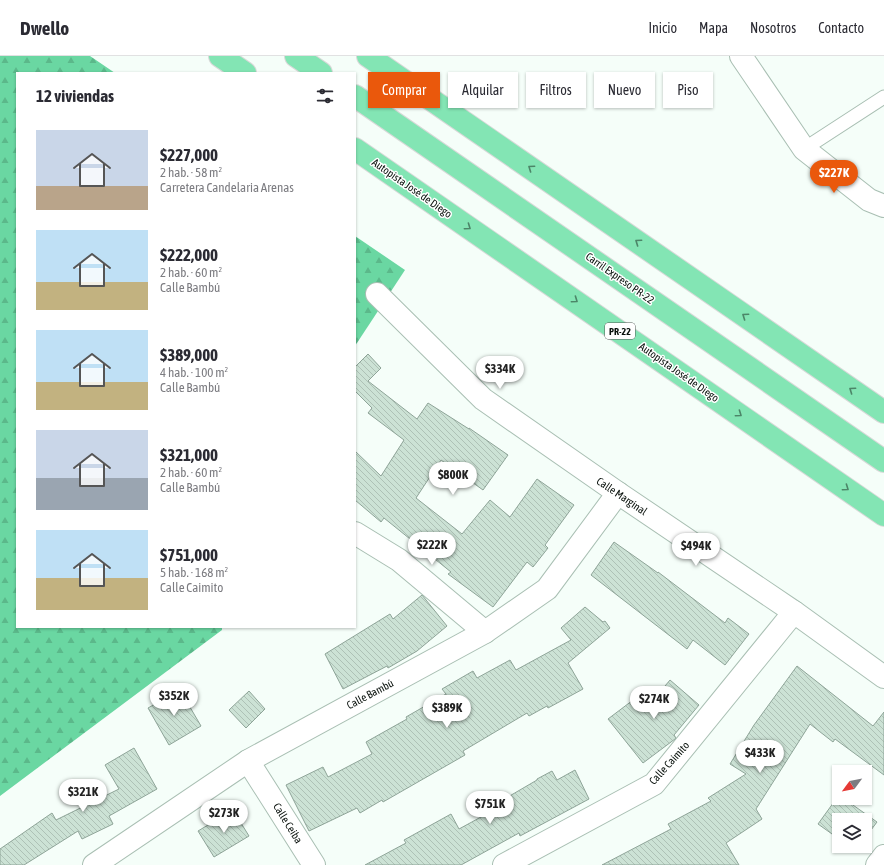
<!DOCTYPE html>
<html lang="es">
<meta charset="utf-8">
<style>
:root{--surface:#fff;--page:#f2f2f3;--text:#2b2b33;--muted:#7c7c81;--line:#e1e1e2;--accent:#ea580c}
body{margin:0;font-family:"Asap Condensed",sans-serif;background:var(--page);color:var(--text);height:100vh;display:flex;flex-direction:column;font-size:15px;white-space:nowrap}
*{box-sizing:border-box;margin:0}
p{font-size:13px;color:var(--muted)}
.icon{flex:none;width:22px;height:22px;fill:none;stroke:currentColor;stroke-width:2;stroke-linecap:round;stroke-linejoin:round}
.map{position:relative;flex:1;overflow:hidden}
.side{position:absolute;left:16px;top:16px;width:340px;height:556px;display:flex;flex-direction:column;background:var(--surface);border-radius:0px;box-shadow:0 1px 3px #0004}
.side>*{flex:none}
.top-card{position:absolute;left:368px;top:16px;width:380px;height:36px;display:flex;gap:8px}
.needle{width:26px;rotate:238deg}
.buttons{position:absolute;left:832px;top:709px;display:grid;gap:8px}
.buttons a{display:grid;place-items:center;width:40px;height:40px;border-radius:0px;background:var(--surface);box-shadow:0 1px 3px #0004;font-size:20px}
.price{position:absolute;translate:-50% -34px;padding:0 9px;border-radius:14px;background:#fff;color:#222;font-size:13px;line-height:26px;filter:drop-shadow(0 1px 2px #0008)}
.price::after{content:'';position:absolute;left:50%;top:24px;width:12px;height:9px;margin-left:-6px;background:inherit;clip-path:polygon(0 0,100% 0,50% 100%)}
.price.active{background:var(--accent);color:#fff}
ul{padding:0;list-style:none}
li{display:flex;align-items:center;gap:12px;height:100px;padding:0 20px}
li span{display:grid;place-items:center;flex:none;width:112px;height:80px;border-radius:0px;color:#555}
li>.icon{margin-inline-start:auto}
span .icon{width:48px;height:48px;fill:#fffc;stroke-width:1}
li b{font-size:17px}
h2{display:flex;justify-content:space-between;align-items:center;height:48px;padding:0 20px;font-size:17px}
.pill{padding:0 14px;border-radius:0px;background:var(--surface);box-shadow:0 1px 3px #0004;font-size:14px;line-height:36px}
.pill.active{background:var(--accent);color:#fff}
header{display:flex;align-items:center;gap:24px;box-sizing:border-box;height:56px;padding:0 20px;background:var(--surface);border-bottom:1px solid var(--line)}
header strong{font-size:19px}
nav{display:flex;gap:22px;margin-inline-start:auto;font-size:14px}
.map>svg:first-child{display:block}
</style>
<header>
<strong>Dwello</strong>
<nav><a>Inicio</a><a>Mapa</a><a>Nosotros</a><a>Contacto</a></nav>
</header>
<div class="map">
<svg width="884" height="809" viewBox="0 0 884 809">
<defs>
<pattern id="forest-firs" width="22" height="20" patternUnits="userSpaceOnUse"><rect width="22" height="20" fill="#6ad7a2"/><path d="M5 1l3.5 6h-7zM16 11l3.5 6h-7z" fill="#5bb88a"/></pattern>
<pattern id="building-back-hatch" width="6" height="6" patternUnits="userSpaceOnUse"><rect width="6" height="6" fill="#cce2d5"/><path d="M-1 5l2 2M0 0l6 6M5-1l2 2" fill="none" stroke="#aec1b6"/></pattern>
</defs>
<rect width="100%" height="100%" fill="#f5fef9"/>
<g fill="url(#forest-firs)">
<polygon points="0,0 90,0 115,17 17,17 17,571 222,571 222,574 0,740"/>
<polygon points="355,180 405,214 355,290"/>
</g>
<g fill="url(#building-back-hatch)" stroke="#8ea498">
<polygon points="368,298 381,312 368,325 417,363 428,347 469,373 469,372 508,399 483,434 441,404 416,442 462,478 490,444 510,461 537,423 574,449 545,489 548,492 533,511 527,506 493,551 448,518 451,516 384,462 381,466 355,444 355,395 381,420 404,384 368,357 372,352 356,336 355,337 355,311"/>
<polygon points="614,486 658,517 658,516 725,567 728,562 749,578 725,609 693,584 687,593 591,519"/>
<polygon points="422,539 447,570 417,595 388,612 387,610 343,633 325,598 390,558 393,563"/>
<polygon points="585,551 603,566 605,565 610,572 568,607 583,633 548,652 547,650 529,660 527,657 463,695 465,699 383,746 382,744 360,757 357,752 309,775 286,729 323,711 328,721 372,698 366,686 407,663 406,661 446,638 442,633 473,615 477,622 510,604 516,614 571,584 561,572"/>
<polygon points="797,610 873,670 884,656 884,719 835,683 833,686 810,668 756,753 762,763 726,787 739,809 602,809 671,773 668,768 711,745 708,742 746,718 730,708 754,669"/>
<polygon points="670,624 699,649 674,679 676,682 675,683 643,707 608,663 641,638 650,648"/>
<polygon points="180,634 201,670 169,689 148,652"/>
<polygon points="249,635 265,653 246,672 229,654"/>
<polygon points="134,692 157,733 109,760 113,768 82,783 78,775 24,809 0,809 0,793 52,757 56,764 119,733 105,709"/>
<polygon points="575,714 589,743 520,780 519,777 461,809 365,809 406,787 404,784 451,758 459,773 503,749 501,745 537,724 537,723 552,715 557,724"/>
<polygon points="839,739 839,742 843,742 877,766 865,782 865,764 839,764 839,783 818,768"/>
<polygon points="233,754 249,780 214,801 198,775"/>
</g>
<g fill="none" stroke-linecap="round" stroke-linejoin="round">
<g stroke="#a9bfb3" stroke-width="15">
<polyline id="service" points="804,93 884,41"/>
</g>
<g stroke="#a9bfb3" stroke-width="24">
<g id="minor">
<polyline points="377,238 483,343 618,437 794,556 884,621"/>
<polyline points="355,477 399,504 485,576"/>
<polyline points="248,705 314,809"/>
<polyline points="94,809 248,705 485,576 547,533 618,437"/>
<polyline points="504,809 654,728 794,556"/>
<polyline points="877,809 884,800"/>
</g>
</g>
<g stroke="#a9bfb3" stroke-width="24">
<polyline id="tertiary" points="741,0 804,93 869,144 884,150"/>
</g>
<g stroke="#d8d9d8" stroke-width="24">
<g id="motorway">
<polyline points="220,0 245,17"/>
<polyline points="296,0 321,17"/>
<polyline points="368,0 884,356"/>
<polyline points="355,40 884,405"/>
<polyline points="355,93 884,459"/>
</g>
</g>
<use href="#service" stroke="#fff" stroke-width="13"/>
<use href="#minor" stroke="#fff" stroke-width="22"/>
<use href="#tertiary" stroke="#fff" stroke-width="22"/>
<use href="#motorway" stroke="#83e5b4" stroke-width="22"/>
</g>
<defs><path id="oneway-chevron" d="M-2-3.5L2.5 0L-2 3.5" fill="none" stroke-width="1.6" stroke-linecap="round" stroke-linejoin="round"/></defs>
<g stroke="#4c8668">
<use href="#oneway-chevron" transform="translate(531 112) rotate(-145)"/>
<use href="#oneway-chevron" transform="translate(468 171) rotate(35)"/>
<use href="#oneway-chevron" transform="translate(638 186) rotate(-145)"/>
<use href="#oneway-chevron" transform="translate(575 244) rotate(35)"/>
<use href="#oneway-chevron" transform="translate(745 260) rotate(-145)"/>
<use href="#oneway-chevron" transform="translate(852 334) rotate(-145)"/>
<use href="#oneway-chevron" transform="translate(739 358) rotate(35)"/>
<use href="#oneway-chevron" transform="translate(846 432) rotate(35)"/>
</g>
<g text-anchor="middle" stroke-width="3" stroke-linejoin="round" paint-order="stroke">
<rect fill="#fff" stroke="#535855" stroke-width="1" x="605" y="267" width="30" height="16" rx="3"/>
<g font-size="10" font-weight="bold" fill="#09110c">
<text x="620" y="279">PR-22</text>
</g>
<g font-size="11" fill="#09110c" stroke="#fff">
<text transform="translate(412 132) rotate(35)" y="4">Autopista José de Diego</text>
<text transform="translate(620 222) rotate(35)" y="4">Carril Expreso PR-22</text>
<text transform="translate(679 316) rotate(35)" y="4">Autopista José de Diego</text>
<text transform="translate(622 440) rotate(34)" y="4">Calle Marginal</text>
<text transform="translate(370 638) rotate(-28)" y="4">Calle Bambú</text>
<text transform="translate(669 707) rotate(-48)" y="4">Calle Caimito</text>
<text transform="translate(288 767) rotate(58)" y="4">Calle Ceiba</text>
</g>
</g>
</svg>
<div class="buttons">
<a><svg class="needle" viewBox="-14 -14 28 28"><path d="M0-13l5 13h-10z" fill="#e53935"/><path d="M0 13l5-13h-10z" fill="#7c7c81"/></svg></a>
<a><svg class="icon" aria-label="layers" viewBox="0 0 24 24"><path d="M12 4l9 5-9 5-9-5zM3 14l9 5 9-5"/></svg></a>
</div>
<b class="price active" style="left:834px;top:138px">$227K</b>
<b class="price" style="left:500px;top:334px">$334K</b>
<b class="price" style="left:453px;top:440px">$800K</b>
<b class="price" style="left:432px;top:510px">$222K</b>
<b class="price" style="left:696px;top:511px">$494K</b>
<b class="price" style="left:174px;top:661px">$352K</b>
<b class="price" style="left:654px;top:664px">$274K</b>
<b class="price" style="left:447px;top:673px">$389K</b>
<b class="price" style="left:760px;top:718px">$433K</b>
<b class="price" style="left:83px;top:757px">$321K</b>
<b class="price" style="left:490px;top:769px">$751K</b>
<b class="price" style="left:224px;top:778px">$273K</b>
<div class="top-card">
<a class="pill active">Comprar</a>
<a class="pill">Alquilar</a>
<a class="pill">Filtros</a>
<a class="pill">Nuevo</a>
<a class="pill">Piso</a>
</div>
<section class="side">
<h2>12 viviendas<svg class="icon" aria-label="filters" viewBox="0 0 24 24"><path d="M4 7h16M4 17h16"/><circle cx="9" cy="7" r="2"/><circle cx="15" cy="17" r="2"/></svg></h2>
<ul>
<li><span style="background:linear-gradient(#c9d6e8 70%,#b9a48a 0)"><svg class="icon" aria-label="home" viewBox="0 0 24 24"><path d="M3 11l9-7 9 7M6 9v11h12V9"/></svg></span><div><b>$227,000</b><p>2 hab. · 58 m²</p><p>Carretera Candelaria Arenas</p></div></li>
<li><span style="background:linear-gradient(#bfe0f5 65%,#c2b280 0)"><svg class="icon" aria-label="home" viewBox="0 0 24 24"><path d="M3 11l9-7 9 7M6 9v11h12V9"/></svg></span><div><b>$222,000</b><p>2 hab. · 60 m²</p><p>Calle Bambú</p></div></li>
<li><span style="background:linear-gradient(#bfe0f5 65%,#c2b280 0)"><svg class="icon" aria-label="home" viewBox="0 0 24 24"><path d="M3 11l9-7 9 7M6 9v11h12V9"/></svg></span><div><b>$389,000</b><p>4 hab. · 100 m²</p><p>Calle Bambú</p></div></li>
<li><span style="background:linear-gradient(#c9d6e8 60%,#9aa5b1 0)"><svg class="icon" aria-label="home" viewBox="0 0 24 24"><path d="M3 11l9-7 9 7M6 9v11h12V9"/></svg></span><div><b>$321,000</b><p>2 hab. · 60 m²</p><p>Calle Bambú</p></div></li>
<li><span style="background:linear-gradient(#bfe0f5 60%,#c2b280 0)"><svg class="icon" aria-label="home" viewBox="0 0 24 24"><path d="M3 11l9-7 9 7M6 9v11h12V9"/></svg></span><div><b>$751,000</b><p>5 hab. · 168 m²</p><p>Calle Caimito</p></div></li>
</ul>
</section>
</div>
